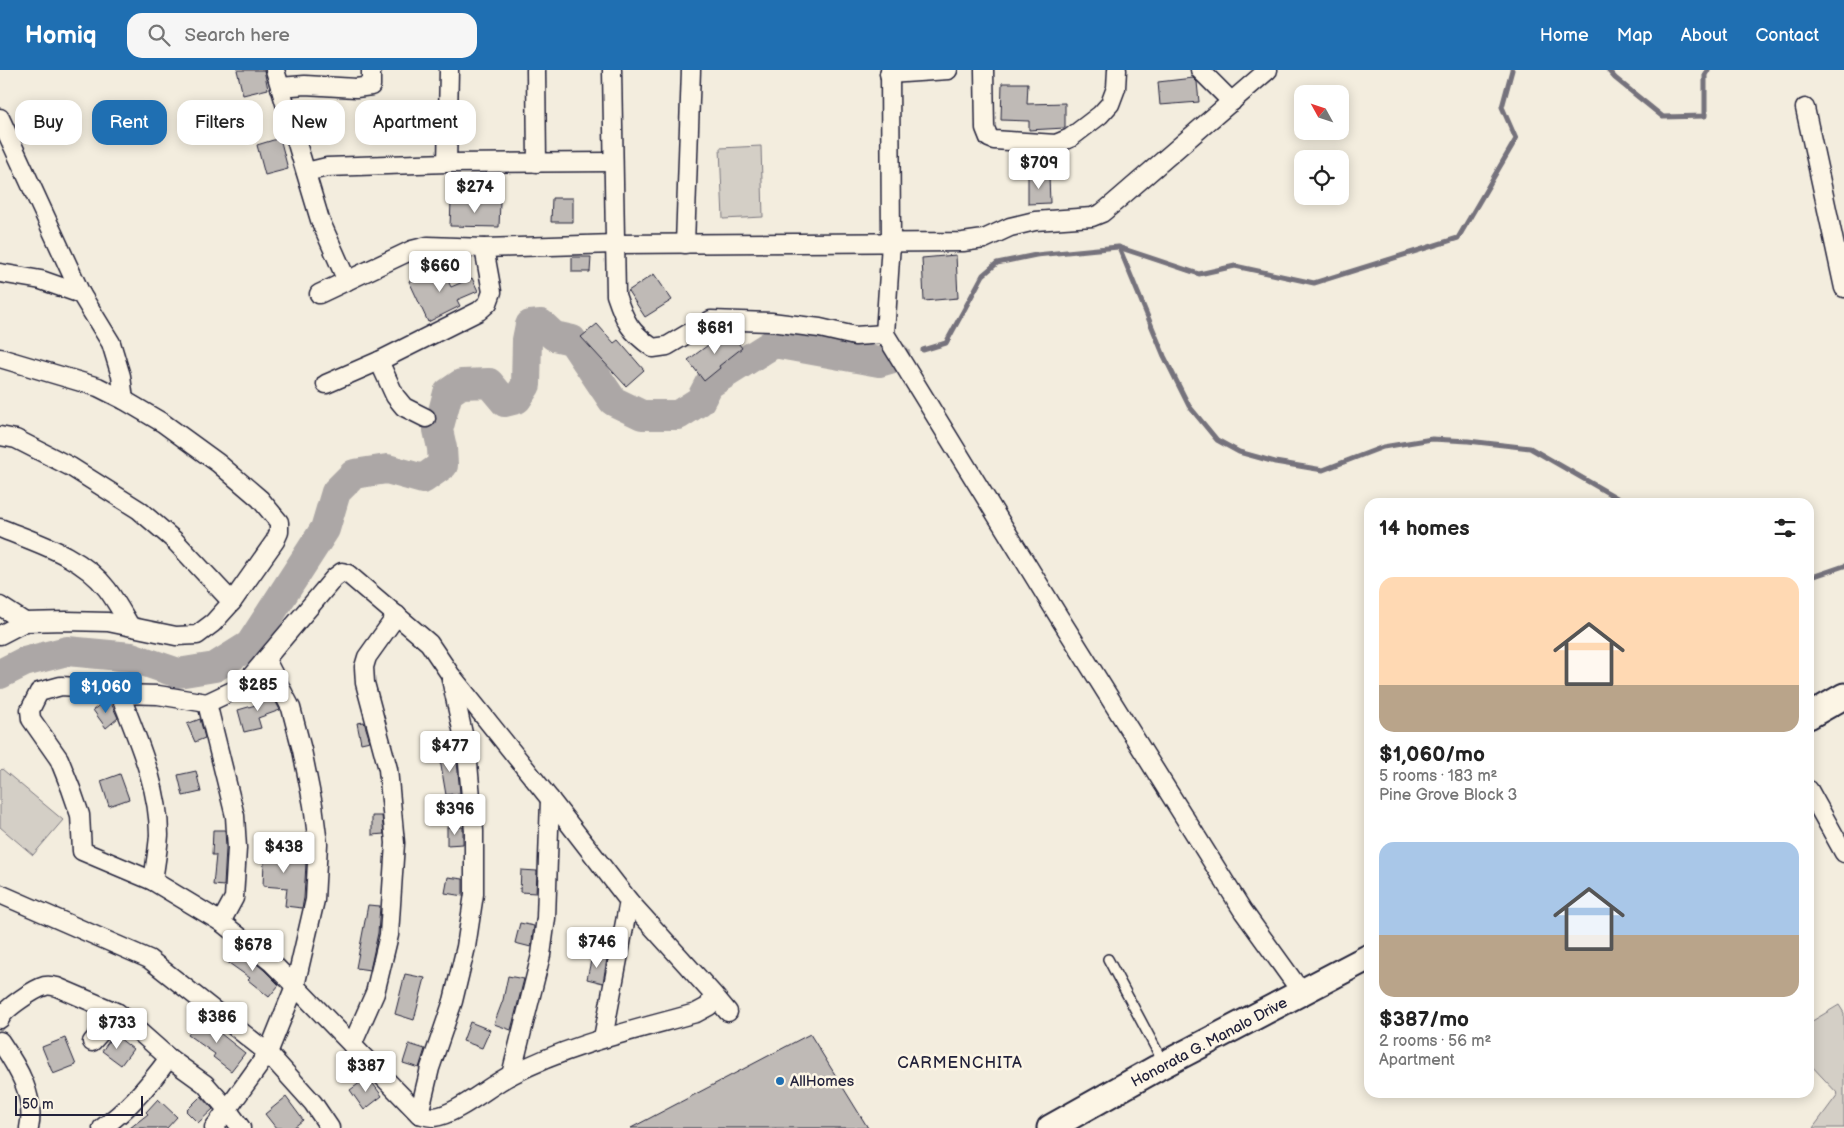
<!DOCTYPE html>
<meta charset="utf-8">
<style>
:root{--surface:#fff;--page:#f6f6f6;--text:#222;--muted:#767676;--accent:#1f6fb2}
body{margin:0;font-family:"Balsamiq Sans",sans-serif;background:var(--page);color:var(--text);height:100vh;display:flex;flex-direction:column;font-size:19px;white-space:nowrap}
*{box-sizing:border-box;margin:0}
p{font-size:16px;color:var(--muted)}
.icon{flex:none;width:28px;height:28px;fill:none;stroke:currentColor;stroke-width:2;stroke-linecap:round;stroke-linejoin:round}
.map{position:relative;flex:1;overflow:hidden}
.side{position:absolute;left:1364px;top:428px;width:450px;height:600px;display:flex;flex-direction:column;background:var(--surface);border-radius:15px;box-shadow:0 2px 12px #0003}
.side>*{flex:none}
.banner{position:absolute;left:15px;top:30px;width:475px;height:45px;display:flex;gap:10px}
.needle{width:32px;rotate:310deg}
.buttons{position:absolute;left:1294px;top:15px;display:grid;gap:10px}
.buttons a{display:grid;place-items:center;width:55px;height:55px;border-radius:10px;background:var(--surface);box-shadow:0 2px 12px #0003;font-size:25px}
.scale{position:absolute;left:15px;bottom:12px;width:128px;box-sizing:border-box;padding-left:5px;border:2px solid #22223b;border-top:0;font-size:14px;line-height:18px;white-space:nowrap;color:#22223b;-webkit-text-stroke:4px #fcf5e5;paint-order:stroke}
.price{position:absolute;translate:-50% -42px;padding:0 11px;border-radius:5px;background:#fff;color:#222;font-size:16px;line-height:32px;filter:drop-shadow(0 1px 2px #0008)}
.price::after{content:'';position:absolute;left:50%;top:30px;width:15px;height:11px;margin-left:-8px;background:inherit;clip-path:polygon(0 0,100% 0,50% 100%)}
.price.selected{background:var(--accent);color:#fff}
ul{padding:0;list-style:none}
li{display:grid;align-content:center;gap:10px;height:265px;padding:0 15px}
li span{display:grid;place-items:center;height:155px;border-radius:15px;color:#555}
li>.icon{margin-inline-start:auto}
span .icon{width:90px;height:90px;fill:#fffc;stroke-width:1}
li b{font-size:21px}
h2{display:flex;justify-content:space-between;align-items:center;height:60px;padding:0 15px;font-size:21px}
.chip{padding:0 18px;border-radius:15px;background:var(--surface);box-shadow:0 2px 12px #0003;font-size:18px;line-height:45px}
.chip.selected{background:var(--accent);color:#fff}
header{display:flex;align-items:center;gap:30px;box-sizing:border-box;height:70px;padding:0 25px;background:var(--accent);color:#fff}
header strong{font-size:24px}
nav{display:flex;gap:28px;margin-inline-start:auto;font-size:18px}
.search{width:350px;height:45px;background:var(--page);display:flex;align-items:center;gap:12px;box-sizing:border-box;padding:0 18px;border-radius:15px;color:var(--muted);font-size:19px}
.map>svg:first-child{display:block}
</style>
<header>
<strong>Homiq</strong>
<div class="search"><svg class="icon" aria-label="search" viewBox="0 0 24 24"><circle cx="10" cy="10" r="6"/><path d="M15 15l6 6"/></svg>Search here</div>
<nav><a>Home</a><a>Map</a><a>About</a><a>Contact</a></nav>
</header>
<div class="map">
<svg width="1844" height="1058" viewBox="0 0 1844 1058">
<rect width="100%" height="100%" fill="#f3edde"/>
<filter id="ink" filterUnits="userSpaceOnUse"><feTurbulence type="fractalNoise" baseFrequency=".02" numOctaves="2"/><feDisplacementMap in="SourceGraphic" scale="10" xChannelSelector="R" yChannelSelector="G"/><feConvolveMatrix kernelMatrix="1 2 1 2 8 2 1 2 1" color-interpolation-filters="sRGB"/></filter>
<g filter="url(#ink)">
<g fill="#d4cfc6" stroke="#7b7880">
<polygon points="761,76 763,147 723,149 720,78"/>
<polygon points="2,699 63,750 33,785 0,757 0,701"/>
<polygon points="1839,935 1844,943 1844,1058 1813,1058 1838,1024 1809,993 1809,953"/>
</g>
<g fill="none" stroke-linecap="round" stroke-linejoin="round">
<g stroke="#75727b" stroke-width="5">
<polyline points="1608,0 1615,8 1663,47 1705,46 1705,5 1708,0"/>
<polyline points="1119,177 1164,286 1189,336 1217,370 1239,382 1275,392 1323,400 1383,377 1432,369 1468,371 1530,378 1624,432"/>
<polyline points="923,280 946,273 983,205 997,193 1036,185 1118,177 1199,204 1235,196 1314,213 1458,168 1516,69 1502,37 1512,0"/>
<polyline points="1809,508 1844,496"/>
</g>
<polyline stroke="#aca7a6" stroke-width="30" points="0,604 24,592 67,581 131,587 178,603 215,597 250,575 325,459 336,422 354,404 387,399 423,409 443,395 442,378 438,360 448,323 461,314 489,313 505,332 517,329 526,315 527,270 530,255 541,254 554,266 572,270 613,331 642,345 678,345 700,331 709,314 774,273 879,292 896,287"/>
</g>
<g fill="#bfbab6" stroke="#22223b">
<polygon points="237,0 264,0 268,19 243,25"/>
<polygon points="1193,8 1197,12 1199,32 1160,35 1158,12"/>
<polygon points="1002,13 1028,13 1027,34 1065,33 1065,58 1029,60 1029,51 1001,50"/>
<polygon points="280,68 288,99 265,105 257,75"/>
<polygon points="1028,106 1049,106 1050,133 1028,134"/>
<polygon points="552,128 573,128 573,152 551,152"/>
<polygon points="451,131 500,132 499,157 450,156"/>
<polygon points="956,185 958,228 924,231 922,188"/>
<polygon points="572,187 591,187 590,202 572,202"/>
<polygon points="441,196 451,217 472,208 478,221 457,230 460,236 428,252 409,211"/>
<polygon points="654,204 672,230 645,247 628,221"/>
<polygon points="597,254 614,273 618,270 644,300 626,316 581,267"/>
<polygon points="727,261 729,261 742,278 719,296 720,298 704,311 688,290"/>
<polygon points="271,622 280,640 258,648 261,658 244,662 238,640 259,634 256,627"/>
<polygon points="104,632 111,633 118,648 106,658 93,640"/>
<polygon points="200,649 205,668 195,672 187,654"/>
<polygon points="364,652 370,671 361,673 357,653"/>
<polygon points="456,681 460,723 446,725 439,684"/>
<polygon points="196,701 201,722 183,726 178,705"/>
<polygon points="120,704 129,729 109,736 101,711"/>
<polygon points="372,746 382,746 384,764 372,765"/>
<polygon points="447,757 463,757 463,774 447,775"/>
<polygon points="213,760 225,760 226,778 224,816 213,815 216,785 212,785"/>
<polygon points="263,772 285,773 285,791 306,793 304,828 302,838 285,836 287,818 263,816 264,791 262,791"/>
<polygon points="521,800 537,801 536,823 520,822"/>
<polygon points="448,807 463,809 463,826 445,823"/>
<polygon points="368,835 380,836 378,863 370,900 356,898"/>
<polygon points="520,853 534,856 531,877 515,873"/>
<polygon points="236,877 264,900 279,915 269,927 248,910 250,908 226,891"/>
<polygon points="592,886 607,889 603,913 587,909"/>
<polygon points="405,904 425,908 414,950 395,944"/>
<polygon points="508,906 524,909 511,960 494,954 503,930"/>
<polygon points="201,948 245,983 231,1001 213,987 215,984 188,965"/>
<polygon points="470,952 490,960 482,978 463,971"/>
<polygon points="114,964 133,979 121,995 102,981"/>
<polygon points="810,964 868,1058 631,1058"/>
<polygon points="65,968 76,995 53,1004 42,977"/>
<polygon points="409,974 425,979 419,998 403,993"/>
<polygon points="368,1007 382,1026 364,1040 350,1020"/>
<polygon points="201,1026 213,1039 198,1053 186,1041"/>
<polygon points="286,1027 303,1050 293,1058 276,1058 265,1044"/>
<polygon points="158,1029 177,1047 167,1058 130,1058 148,1044 146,1042"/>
</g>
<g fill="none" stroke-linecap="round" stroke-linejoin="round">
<g stroke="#22223b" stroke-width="12">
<polyline id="lane" points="1108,889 1163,992"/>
</g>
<g stroke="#22223b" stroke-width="21">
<g id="street">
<polyline points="275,0 320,150 347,211"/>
<polyline points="536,0 537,93"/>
<path d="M612,0L616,225C625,252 630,262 653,278L667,276L711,250L771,252L820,258L855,266L885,264"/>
<polyline points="890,0 891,173 885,264 1059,547 1243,841 1302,923"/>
<polyline points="984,0 985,58 989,68 994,70 1056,74 1070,68 1100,45 1110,34 1116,18 1117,0"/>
<polyline points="1200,0 1232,32"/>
<polyline points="889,4 948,0"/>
<polyline points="280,17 305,15 356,18 371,16 371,0"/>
<polyline points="1805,38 1844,218"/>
<polyline points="0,48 81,224 111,273 121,306 124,330"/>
<polyline points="447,93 449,0"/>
<polyline points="306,102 327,97 447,93 613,92"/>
<polyline points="685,174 691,0"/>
<polyline points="0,203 41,210 81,224"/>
<polyline points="319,224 412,180 428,176 484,178 615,174 963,172 984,169 1010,157 1035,151 1092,147 1102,143 1114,133 1268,0"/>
<polyline points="0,288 98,317 124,330 163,353 218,393 260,429 279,452 279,462 275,471 232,532 213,553 197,565 176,566 108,552 66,551 25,552 0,565"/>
<polyline points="379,291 395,326 404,337 426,348"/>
<polyline points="326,314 379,291 479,241 488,233 492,222 484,178"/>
<polyline points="0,366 16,369 71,397 139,440 174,470 232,532"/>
<path d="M0,458C37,473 82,486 107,519C116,531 123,544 130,556"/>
<polyline points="0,536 25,552"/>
<path d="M120,624C137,669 159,716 159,765C158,780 155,796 153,811"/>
<polyline points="207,633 235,746 237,778 234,828 221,852"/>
<polyline points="1809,720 1844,783"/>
<polyline points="0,824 149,889 268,983 313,1033 330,1058"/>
<path d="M713,924L709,936L696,943C635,960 568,975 511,1005C490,1015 456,1045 434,1047C429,1047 423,1045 419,1044L295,916L271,892L221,852L153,811L82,781L80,745L71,719L59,689L31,649L30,640L39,622L61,616L77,617L120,624L158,625L207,633L243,616L334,508L342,502L348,504L429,573L450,604L550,729L629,831L713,924L728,942"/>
<path d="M0,949C4,939 34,919 45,916C49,915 53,916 57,917L118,943L169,988L205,1014L227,1039L241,1058"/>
<polyline points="603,968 629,831"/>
<path d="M0,971C17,996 36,1026 29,1058"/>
<polyline points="92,972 118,943"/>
<polyline points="352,975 375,923 389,865 395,773 388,699 365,613 364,597 367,587 397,545"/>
<polyline points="511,1005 541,885 546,848 550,729"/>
<polyline points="419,1044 430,998 453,931 466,877 474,824 474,761 467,682 451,609"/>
<path d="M102,1058C129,1039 150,1014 169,988"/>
<polyline points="214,1058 268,983 295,916 315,830 318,774 313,735 302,680 291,638 266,590"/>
</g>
</g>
<g stroke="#22223b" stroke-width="29">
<g id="secondary">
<polyline points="1809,646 1844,626"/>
<polyline points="1050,1058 1157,998 1369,887"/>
</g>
</g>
<use href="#lane" stroke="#fcf5e5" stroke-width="9"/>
<use href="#street" stroke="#fcf5e5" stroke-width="18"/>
<use href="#secondary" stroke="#fcf5e5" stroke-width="25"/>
</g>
</g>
<circle fill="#1f6fb2" stroke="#fcf5e5" stroke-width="2" cx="780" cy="1011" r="5"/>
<g text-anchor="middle" stroke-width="5" stroke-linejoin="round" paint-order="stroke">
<g font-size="15" fill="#22223b" stroke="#fcf5e5">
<text transform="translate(1209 972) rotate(-28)" y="5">Honorata G. Manalo Drive</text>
</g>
<g font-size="15" fill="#22223b" stroke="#fcf5e5" text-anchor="start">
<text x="790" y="1016">AllHomes</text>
</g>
<g font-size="16" letter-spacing="1" fill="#22223b" stroke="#fcf5e5">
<text x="960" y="998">CARMENCHITA</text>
</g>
</g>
</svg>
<div class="buttons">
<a><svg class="needle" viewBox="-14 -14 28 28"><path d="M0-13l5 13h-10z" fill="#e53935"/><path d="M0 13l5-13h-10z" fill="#767676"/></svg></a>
<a><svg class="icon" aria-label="locate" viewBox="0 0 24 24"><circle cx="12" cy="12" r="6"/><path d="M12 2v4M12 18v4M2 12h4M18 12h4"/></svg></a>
</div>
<div class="scale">50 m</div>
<b class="price" style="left:1039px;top:120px">$709</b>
<b class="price" style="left:475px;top:144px">$274</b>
<b class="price" style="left:440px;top:223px">$660</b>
<b class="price" style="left:715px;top:285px">$681</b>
<b class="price" style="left:258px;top:642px">$285</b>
<b class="price selected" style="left:106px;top:644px">$1,060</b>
<b class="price" style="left:450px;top:703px">$477</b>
<b class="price" style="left:455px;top:766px">$396</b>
<b class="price" style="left:284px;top:804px">$438</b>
<b class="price" style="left:597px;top:899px">$746</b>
<b class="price" style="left:253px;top:902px">$678</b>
<b class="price" style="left:217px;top:974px">$386</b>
<b class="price" style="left:117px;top:980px">$733</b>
<b class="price" style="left:366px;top:1023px">$387</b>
<div class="banner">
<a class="chip">Buy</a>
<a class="chip selected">Rent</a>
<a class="chip">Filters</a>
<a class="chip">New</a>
<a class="chip">Apartment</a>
</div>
<section class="side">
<h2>14 homes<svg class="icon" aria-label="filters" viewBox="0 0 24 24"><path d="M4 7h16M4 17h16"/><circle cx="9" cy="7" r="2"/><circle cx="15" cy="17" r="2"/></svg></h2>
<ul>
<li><span style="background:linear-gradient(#ffd9b3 70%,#b9a48a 0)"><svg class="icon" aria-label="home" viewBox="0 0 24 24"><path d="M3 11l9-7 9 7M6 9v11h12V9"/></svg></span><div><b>$1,060/mo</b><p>5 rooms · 183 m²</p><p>Pine Grove Block 3</p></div></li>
<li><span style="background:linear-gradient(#a9c7e8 60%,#b9a48a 0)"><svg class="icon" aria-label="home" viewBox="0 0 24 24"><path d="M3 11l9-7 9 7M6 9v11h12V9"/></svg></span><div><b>$387/mo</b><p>2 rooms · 56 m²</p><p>Apartment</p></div></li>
</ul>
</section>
</div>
